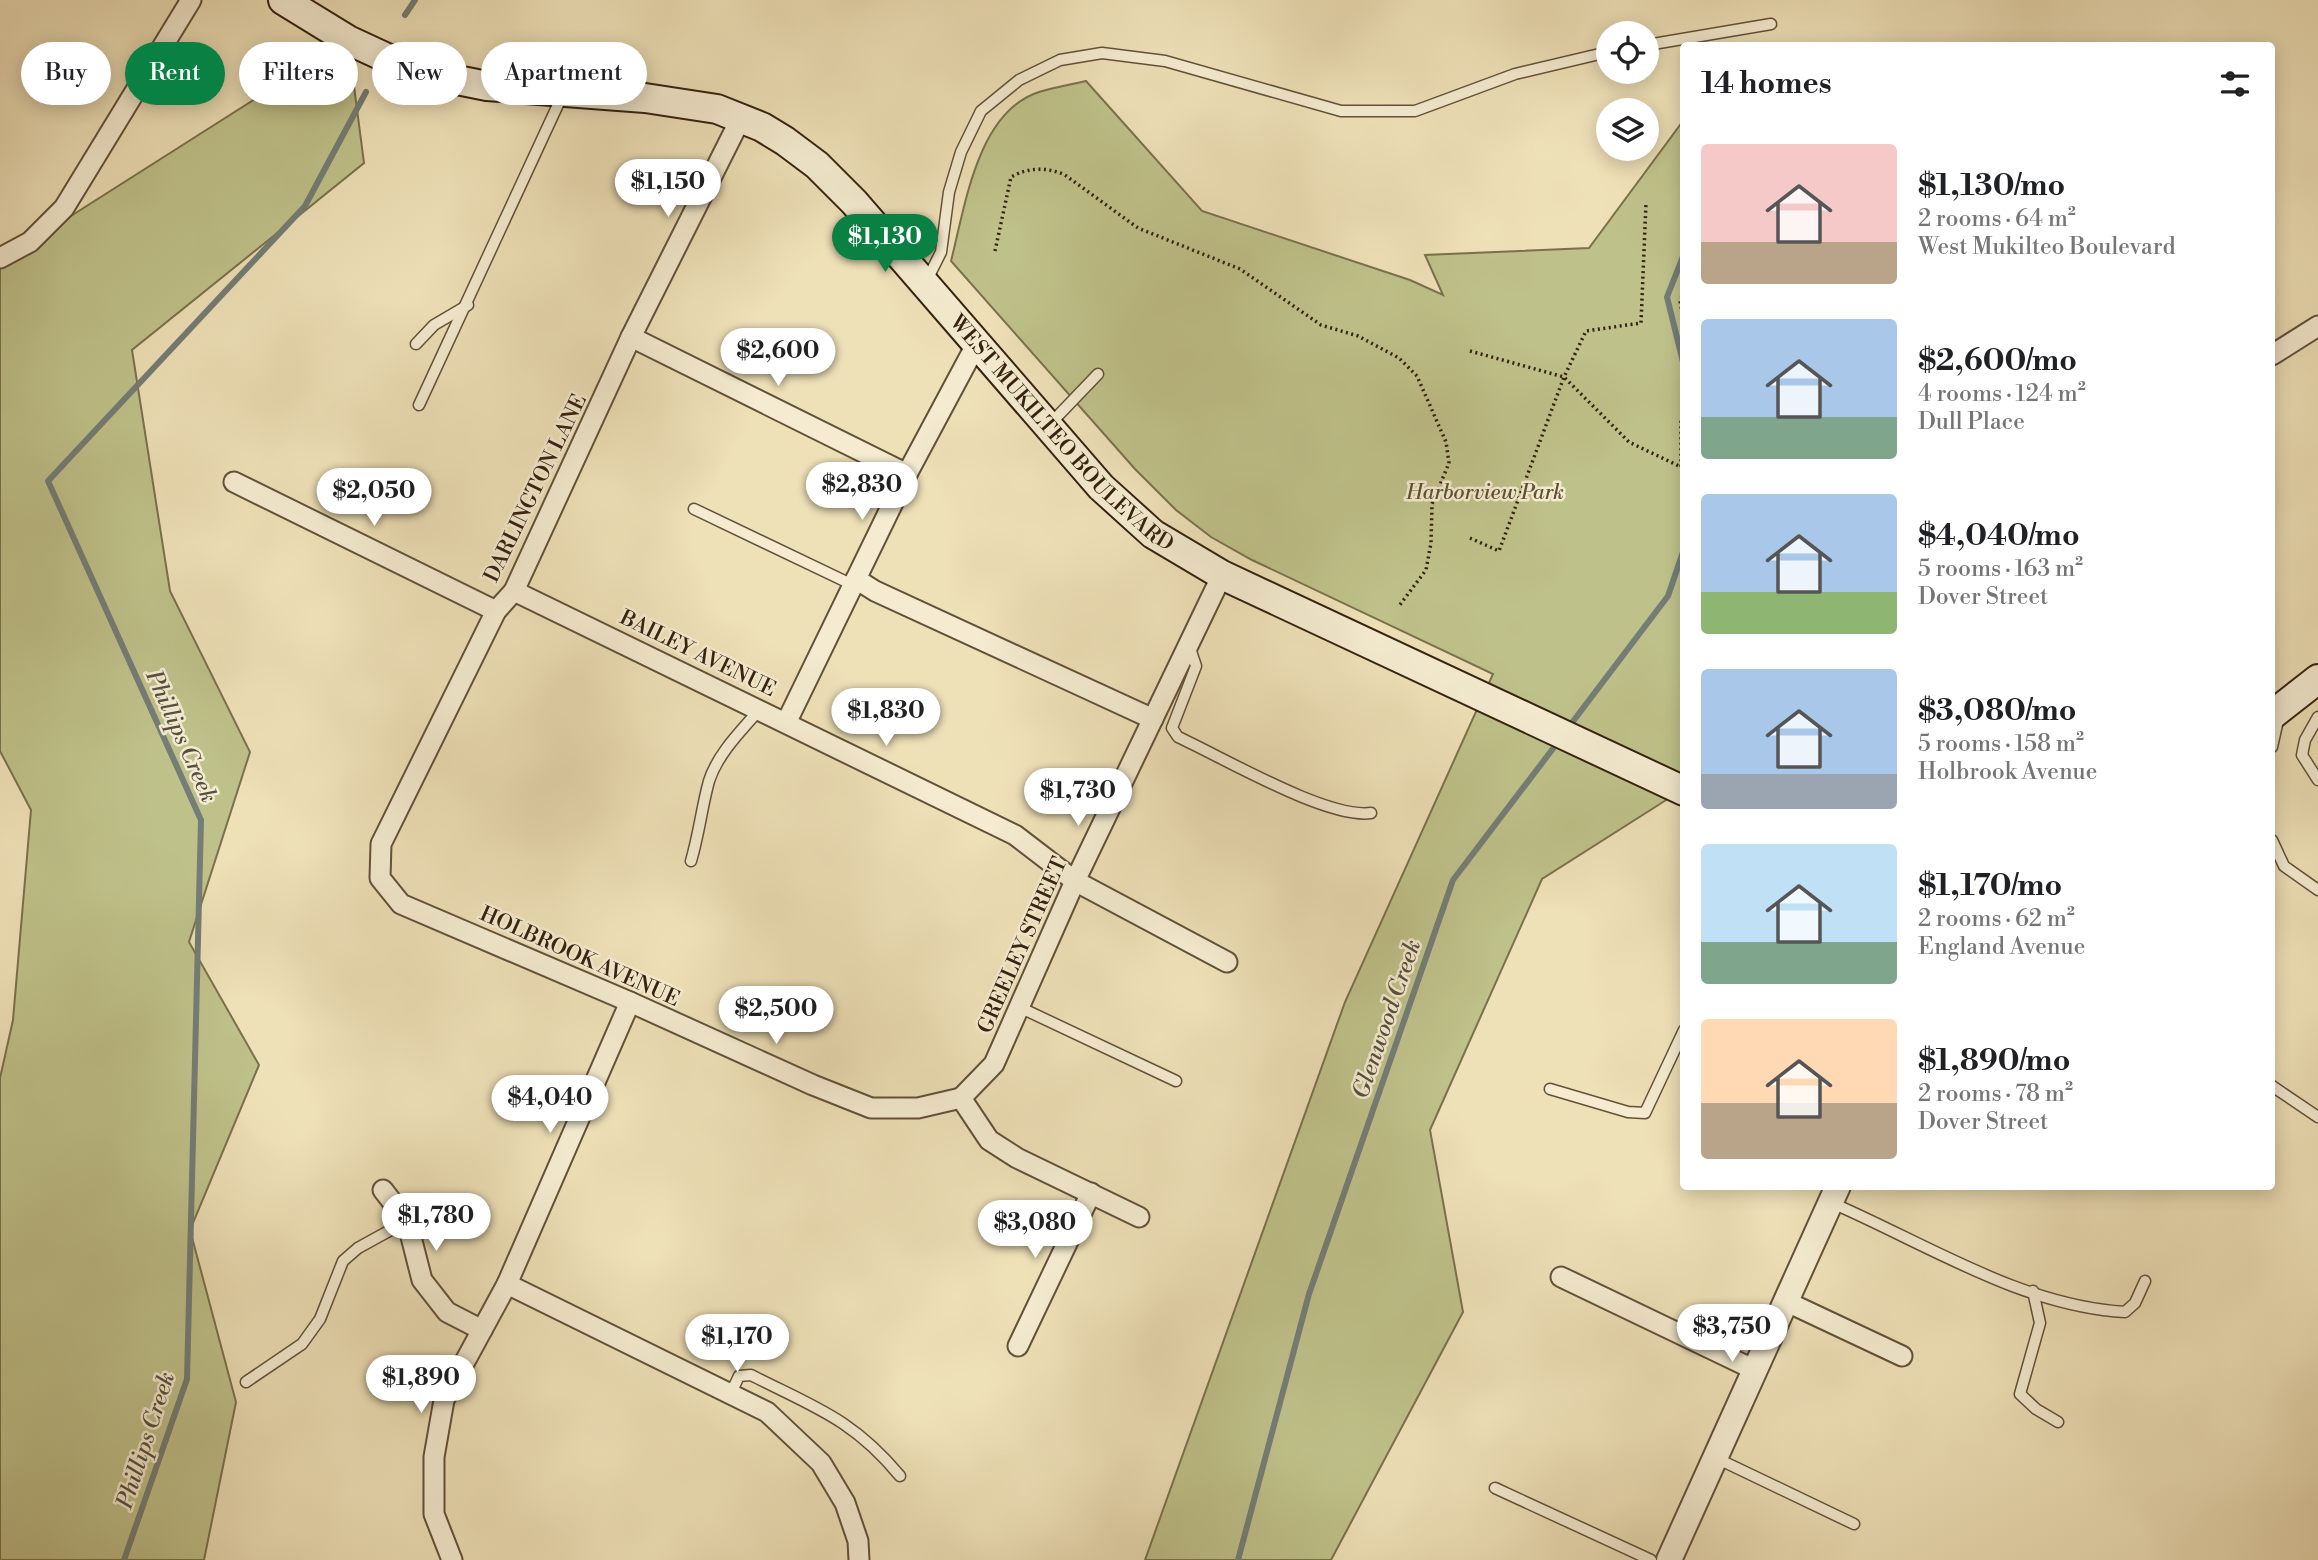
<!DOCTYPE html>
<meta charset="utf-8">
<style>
:root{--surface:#fff;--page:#f2f2f2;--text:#202124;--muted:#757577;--accent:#0b8043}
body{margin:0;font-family:"Libre Bodoni",serif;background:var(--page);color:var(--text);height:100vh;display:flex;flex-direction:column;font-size:26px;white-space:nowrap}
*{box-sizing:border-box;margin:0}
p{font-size:23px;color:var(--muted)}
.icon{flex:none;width:38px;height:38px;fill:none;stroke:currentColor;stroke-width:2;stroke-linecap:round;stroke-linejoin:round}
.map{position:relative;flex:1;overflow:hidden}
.side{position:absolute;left:1680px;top:42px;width:595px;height:1148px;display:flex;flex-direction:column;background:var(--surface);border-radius:7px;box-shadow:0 4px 18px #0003}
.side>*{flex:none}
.banner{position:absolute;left:21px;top:42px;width:665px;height:63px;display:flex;gap:14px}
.buttons{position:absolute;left:1596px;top:21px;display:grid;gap:14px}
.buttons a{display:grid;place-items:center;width:63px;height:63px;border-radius:50%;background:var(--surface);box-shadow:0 4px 18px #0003;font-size:35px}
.price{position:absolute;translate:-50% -60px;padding:0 16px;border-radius:24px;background:#fff;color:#222;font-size:23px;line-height:46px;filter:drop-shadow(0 2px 4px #0008)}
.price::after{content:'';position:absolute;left:50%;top:42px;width:21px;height:16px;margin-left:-10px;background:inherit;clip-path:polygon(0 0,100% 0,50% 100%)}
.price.selected{background:var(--accent);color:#fff}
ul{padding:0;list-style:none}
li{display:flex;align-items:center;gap:21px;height:175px;padding:0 21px}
li span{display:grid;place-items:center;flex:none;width:196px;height:140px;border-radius:7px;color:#555}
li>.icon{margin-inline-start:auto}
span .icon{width:84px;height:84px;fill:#fffc;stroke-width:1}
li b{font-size:30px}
h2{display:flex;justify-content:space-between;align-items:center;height:84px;padding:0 21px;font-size:30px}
.pill{padding:0 24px;border-radius:32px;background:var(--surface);box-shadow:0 4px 18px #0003;font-size:24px;line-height:63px}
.pill.selected{background:var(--accent);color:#fff}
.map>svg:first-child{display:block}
</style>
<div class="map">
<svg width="2318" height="1560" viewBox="0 0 2318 1560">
<rect width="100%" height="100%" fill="#eee0b7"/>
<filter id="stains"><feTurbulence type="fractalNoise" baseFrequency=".00286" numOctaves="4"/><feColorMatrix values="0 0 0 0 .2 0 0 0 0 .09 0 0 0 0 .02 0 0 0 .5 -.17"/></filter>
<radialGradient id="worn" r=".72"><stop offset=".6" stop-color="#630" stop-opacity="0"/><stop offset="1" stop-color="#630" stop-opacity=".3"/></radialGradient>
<g fill="#bfc18a" stroke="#7a714c" stroke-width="2">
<polygon points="348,40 364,163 132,350 170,591 250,752 189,942 259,1065 190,1230 236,1402 204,1560 0,1560 0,1078 13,1020 31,810 0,751 0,267 30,242"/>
<path d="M1086,81L1202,211L1410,280L1443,295L1425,255L1589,248L1683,121V784L1682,790L1542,879L1430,1130L1463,1312L1331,1560H1145L1345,1002L1493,674L1252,560L1211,537L1176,510L1135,469L951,261C965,207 977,112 1039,92C1054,87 1070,85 1086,81Z"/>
</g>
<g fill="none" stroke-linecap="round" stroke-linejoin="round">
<g stroke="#747d76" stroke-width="6">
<polyline points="405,15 415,0"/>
<polyline points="1684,254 1667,297 1684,366"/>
<polyline points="1568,728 1668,596 1684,549"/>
<polyline points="124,1560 187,1379 201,820 48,481 305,206 366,92"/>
<polyline points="1238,1560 1309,1294 1453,880 1558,742"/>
</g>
<g stroke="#625139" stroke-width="13">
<g id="service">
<polyline points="1647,45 1771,24"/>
<polyline points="926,282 941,252 949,192 961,152 981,111 1019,80 1060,60 1102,53 1165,61 1341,111 1415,111 1515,74 1608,52"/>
<polyline points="416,344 434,325 468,305"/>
<polyline points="419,405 562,96"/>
<polyline points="1051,423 1098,374"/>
<polyline points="694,509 853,585"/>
<path d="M1190,648L1196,666L1172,728L1178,737C1224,758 1327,819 1371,813"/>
<polyline points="2318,717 2305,740 2302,755 2318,780"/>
<polyline points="2272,747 2279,716"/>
<polyline points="2272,840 2284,866 2318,890"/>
<path d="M691,861C699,834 702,806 709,781C718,753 742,730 760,709"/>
<polyline points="1019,1007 1176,1081"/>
<polyline points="2272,1086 2318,1117"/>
<polyline points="1550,1089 1628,1112 1645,1113 1684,1030"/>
<path d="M1832,1203C1925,1243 2021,1306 2125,1312L2135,1303L2145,1281"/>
<polyline points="2033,1291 2040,1323 2020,1394 2036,1409 2058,1422"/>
<polyline points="246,1382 302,1344 320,1319 343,1261 358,1248 407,1221"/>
<path d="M731,1393L739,1376L751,1375C814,1407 853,1419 900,1476"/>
<polyline points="1716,1458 1854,1524"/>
<polyline points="1495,1488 1651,1560"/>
</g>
</g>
<g stroke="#625139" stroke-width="23">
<g id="minor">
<polyline points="741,118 631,337 514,591 496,611 381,844 380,878 401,904 630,1002 813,1085 871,1108 918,1108 961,1098 989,1140 1017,1158 1139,1217"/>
<polyline points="0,258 30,242 64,208 191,0"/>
<polyline points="631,337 907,474"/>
<polyline points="2272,355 2318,326"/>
<polyline points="234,482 496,611"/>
<polyline points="856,579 875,591 1153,719"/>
<polyline points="514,591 1015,835 1075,881 1227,962"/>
<polyline points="787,721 907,474 977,343"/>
<polyline points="961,1098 994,1064 1075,881 1222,575"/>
<polyline points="383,1190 407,1221 422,1280 447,1312 482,1330"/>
<polyline points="1561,1277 1755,1370"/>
<polyline points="507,1284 767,1412 821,1463 845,1503 858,1541 859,1560"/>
<polyline points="1785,1301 1902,1356"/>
<polyline points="1018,1346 1091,1193"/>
<polyline points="452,1560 434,1514 434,1457 444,1400 507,1284 630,1002"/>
</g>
</g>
<g stroke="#625139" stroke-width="28">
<polyline id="tertiary" points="1669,1560 1838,1186"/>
</g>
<g stroke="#34210f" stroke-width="32">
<g id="secondary">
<path id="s1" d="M283,0L348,40L417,72L487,86L645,98L717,109L762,127L785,141L817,165L854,202L1101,487L1153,534L1222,575L1684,791"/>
<polyline points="2272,715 2318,679"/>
</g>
</g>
<g stroke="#34210f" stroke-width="3.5" stroke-dasharray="2 3.5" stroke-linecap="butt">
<path d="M995,251L1011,177C1029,167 1047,167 1065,175L1138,228L1240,269L1321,325L1358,336L1399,358L1417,376L1446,442L1449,463L1432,504L1431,543L1426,570L1399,606"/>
<polyline points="1684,291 1680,301 1684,322"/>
<polyline points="1470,351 1564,377 1629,442 1681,467 1681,419 1684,419"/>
<polyline points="1470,538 1499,551 1564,377 1586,331 1641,323 1646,203"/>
</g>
<use href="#service" stroke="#f4ebd0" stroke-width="10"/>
<use href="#minor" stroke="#f4ebd0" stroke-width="19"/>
<use href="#tertiary" stroke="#f4ebd0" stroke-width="24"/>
<use href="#secondary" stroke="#f4ebd0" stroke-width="28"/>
</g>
<g text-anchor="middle" stroke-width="5" stroke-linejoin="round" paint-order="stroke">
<g font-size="21" fill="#34210f" stroke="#f4ebd0">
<text dy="7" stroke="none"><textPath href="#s1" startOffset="934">WEST MUKILTEO BOULEVARD</textPath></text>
<text transform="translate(535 488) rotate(-64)" y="7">DARLINGTON LANE</text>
<text transform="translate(698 653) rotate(26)" y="7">BAILEY AVENUE</text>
<text transform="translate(1022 945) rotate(-66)" y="7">GREELEY STREET</text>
<text transform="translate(580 956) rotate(24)" y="7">HOLBROOK AVENUE</text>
</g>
<g font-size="21" font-style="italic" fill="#5e5134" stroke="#f4ebd0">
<text x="1485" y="499">Harborview Park</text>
</g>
<g font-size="23" font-style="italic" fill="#544f42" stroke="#f4ebd0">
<text transform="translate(182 736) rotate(66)" y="8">Phillips Creek</text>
<text transform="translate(1386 1019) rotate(-71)" y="8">Glenwood Creek</text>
<text transform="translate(145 1440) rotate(-72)" y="8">Phillips Creek</text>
</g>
</g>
<rect width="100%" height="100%" filter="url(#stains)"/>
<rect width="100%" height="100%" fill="url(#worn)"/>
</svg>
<div class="buttons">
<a><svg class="icon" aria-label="locate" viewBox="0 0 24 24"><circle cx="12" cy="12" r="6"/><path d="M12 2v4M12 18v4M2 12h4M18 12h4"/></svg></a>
<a><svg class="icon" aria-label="layers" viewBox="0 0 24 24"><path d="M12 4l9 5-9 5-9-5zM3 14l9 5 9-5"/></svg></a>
</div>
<b class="price" style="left:668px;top:219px">$1,150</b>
<b class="price selected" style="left:885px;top:274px">$1,130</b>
<b class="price" style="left:778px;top:388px">$2,600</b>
<b class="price" style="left:862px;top:522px">$2,830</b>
<b class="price" style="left:374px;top:528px">$2,050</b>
<b class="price" style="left:886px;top:748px">$1,830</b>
<b class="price" style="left:1078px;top:828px">$1,730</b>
<b class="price" style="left:776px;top:1046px">$2,500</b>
<b class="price" style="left:550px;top:1135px">$4,040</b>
<b class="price" style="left:436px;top:1253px">$1,780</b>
<b class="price" style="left:1035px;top:1260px">$3,080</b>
<b class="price" style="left:1732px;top:1364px">$3,750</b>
<b class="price" style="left:737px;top:1374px">$1,170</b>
<b class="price" style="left:421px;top:1415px">$1,890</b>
<div class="banner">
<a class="pill">Buy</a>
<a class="pill selected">Rent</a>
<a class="pill">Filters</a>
<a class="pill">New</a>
<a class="pill">Apartment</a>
</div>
<section class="side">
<h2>14 homes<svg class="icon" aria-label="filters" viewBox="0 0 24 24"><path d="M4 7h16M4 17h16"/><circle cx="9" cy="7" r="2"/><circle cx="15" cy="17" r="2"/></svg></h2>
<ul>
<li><span style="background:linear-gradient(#f6c9c9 70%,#b9a48a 0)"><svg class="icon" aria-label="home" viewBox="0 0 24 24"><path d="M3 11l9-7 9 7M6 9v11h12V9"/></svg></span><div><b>$1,130/mo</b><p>2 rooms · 64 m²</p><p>West Mukilteo Boulevard</p></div></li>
<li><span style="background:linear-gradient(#a9c7e8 70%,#7fa58c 0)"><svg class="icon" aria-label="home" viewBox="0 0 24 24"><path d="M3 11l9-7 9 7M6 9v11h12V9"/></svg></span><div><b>$2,600/mo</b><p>4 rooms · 124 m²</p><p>Dull Place</p></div></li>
<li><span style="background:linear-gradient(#a9c7e8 70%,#8fb573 0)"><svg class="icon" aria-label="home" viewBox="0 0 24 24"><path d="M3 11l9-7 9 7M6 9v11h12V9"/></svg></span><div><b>$4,040/mo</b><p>5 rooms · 163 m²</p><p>Dover Street</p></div></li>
<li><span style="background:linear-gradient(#a9c7e8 75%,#9aa5b1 0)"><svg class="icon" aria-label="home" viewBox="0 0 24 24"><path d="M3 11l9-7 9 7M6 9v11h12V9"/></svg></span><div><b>$3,080/mo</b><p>5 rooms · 158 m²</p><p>Holbrook Avenue</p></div></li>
<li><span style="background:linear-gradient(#bfe0f5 70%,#7fa58c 0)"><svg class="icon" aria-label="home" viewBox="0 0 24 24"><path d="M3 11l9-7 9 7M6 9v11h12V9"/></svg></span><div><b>$1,170/mo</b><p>2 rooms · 62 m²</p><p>England Avenue</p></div></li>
<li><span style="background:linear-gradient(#ffd9b3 60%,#b9a48a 0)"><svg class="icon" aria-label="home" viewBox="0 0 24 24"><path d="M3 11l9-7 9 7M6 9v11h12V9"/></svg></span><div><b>$1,890/mo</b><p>2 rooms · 78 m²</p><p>Dover Street</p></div></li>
</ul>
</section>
</div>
